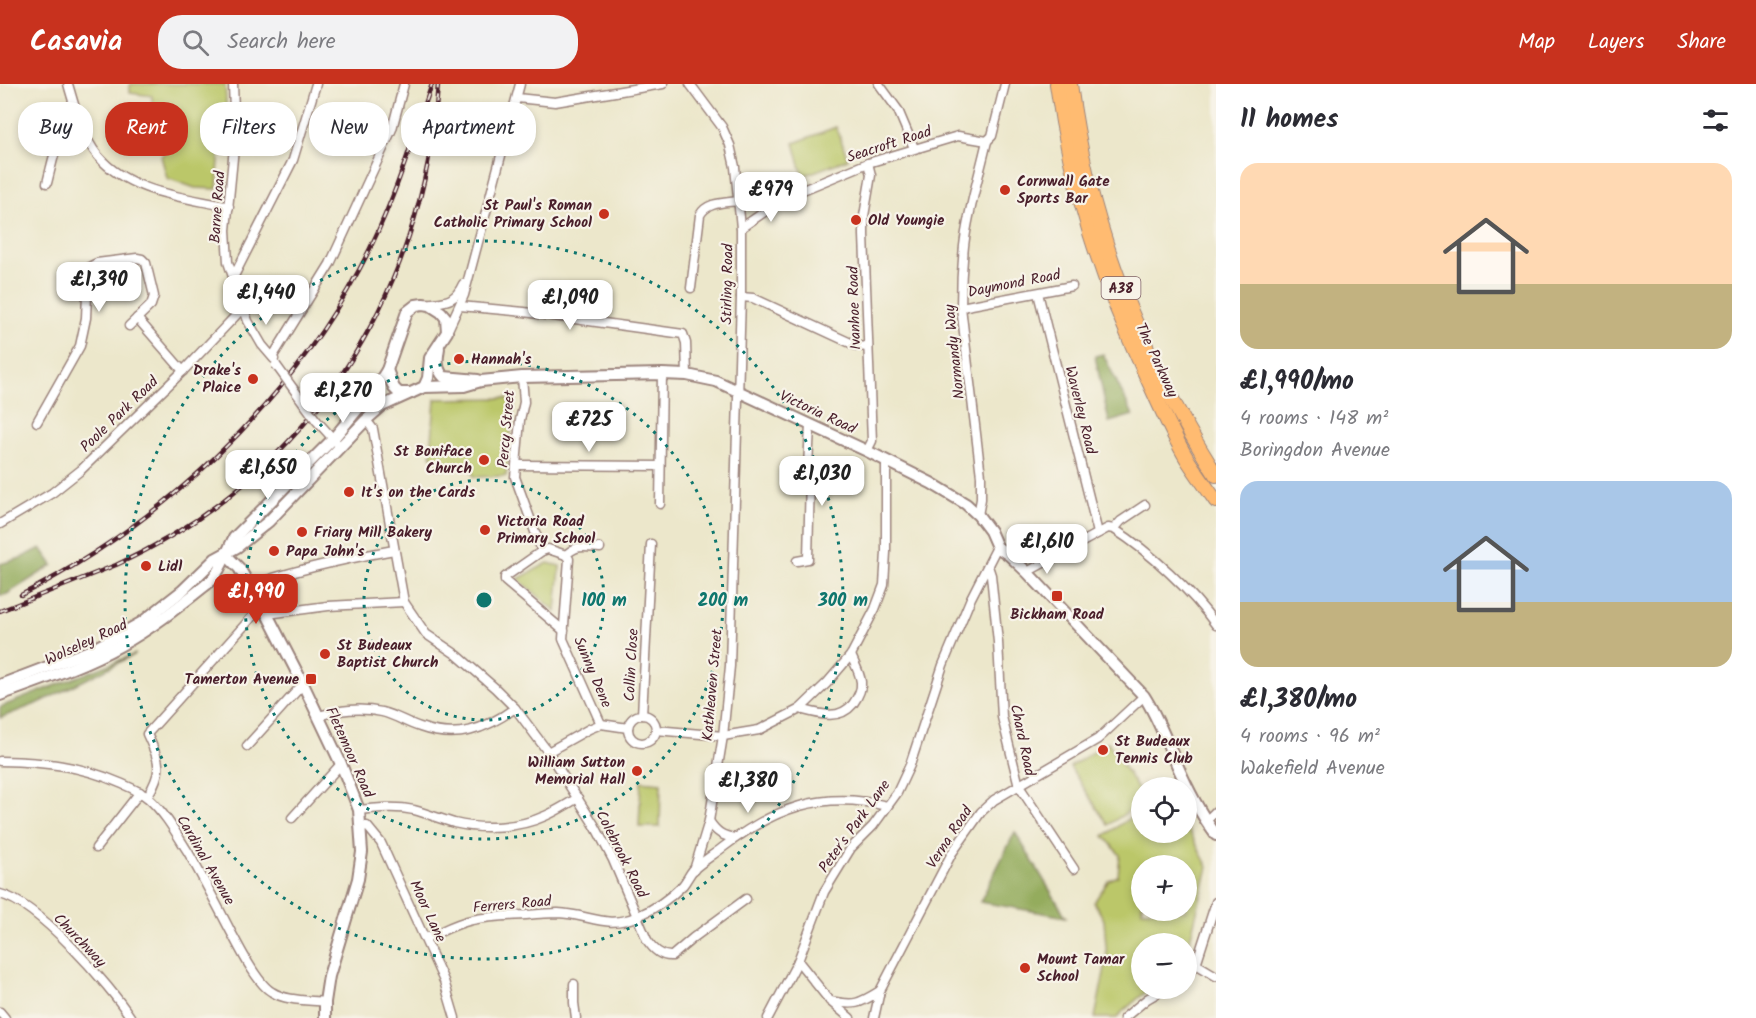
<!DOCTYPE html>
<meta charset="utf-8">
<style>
:root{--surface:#fff;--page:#f2f2f3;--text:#2b2b33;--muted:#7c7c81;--accent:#c8321e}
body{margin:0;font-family:Kalam,sans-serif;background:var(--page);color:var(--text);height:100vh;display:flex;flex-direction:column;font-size:22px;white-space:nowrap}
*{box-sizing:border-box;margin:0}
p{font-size:20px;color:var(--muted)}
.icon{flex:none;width:33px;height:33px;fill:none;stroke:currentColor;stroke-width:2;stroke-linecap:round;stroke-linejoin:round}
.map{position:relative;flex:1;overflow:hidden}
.drawer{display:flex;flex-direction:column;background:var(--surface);width:540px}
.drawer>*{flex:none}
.top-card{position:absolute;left:18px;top:18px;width:570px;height:54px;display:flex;gap:12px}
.tools{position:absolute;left:1131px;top:693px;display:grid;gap:12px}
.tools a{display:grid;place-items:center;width:66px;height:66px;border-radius:50%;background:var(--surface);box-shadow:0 3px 9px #0003;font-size:30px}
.price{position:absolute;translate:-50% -51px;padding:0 14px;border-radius:12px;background:#fff;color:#222;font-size:20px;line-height:39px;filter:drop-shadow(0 2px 3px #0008)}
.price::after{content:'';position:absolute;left:50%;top:36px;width:18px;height:14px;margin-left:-9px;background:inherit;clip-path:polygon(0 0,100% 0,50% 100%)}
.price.current{background:var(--accent);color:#fff}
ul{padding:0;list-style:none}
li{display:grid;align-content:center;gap:12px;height:318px;padding:0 24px}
li span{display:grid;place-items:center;height:186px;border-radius:18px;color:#555}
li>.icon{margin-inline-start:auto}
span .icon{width:108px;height:108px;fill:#fffc;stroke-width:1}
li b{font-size:26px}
h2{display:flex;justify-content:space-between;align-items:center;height:72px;padding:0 24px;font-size:26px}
.tag{padding:0 21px;border-radius:24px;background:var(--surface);box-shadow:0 3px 9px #0003;font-size:21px;line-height:54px}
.tag.current{background:var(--accent);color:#fff}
header{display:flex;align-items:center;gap:36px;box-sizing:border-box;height:84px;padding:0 30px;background:var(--accent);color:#fff}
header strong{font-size:28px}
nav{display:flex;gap:33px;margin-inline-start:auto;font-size:21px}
.search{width:420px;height:54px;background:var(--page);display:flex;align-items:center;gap:15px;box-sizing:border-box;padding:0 21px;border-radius:24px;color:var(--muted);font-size:22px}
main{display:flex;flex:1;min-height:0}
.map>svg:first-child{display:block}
</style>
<header>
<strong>Casavia</strong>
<div class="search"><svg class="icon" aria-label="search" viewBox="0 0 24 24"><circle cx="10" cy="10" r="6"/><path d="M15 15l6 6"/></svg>Search here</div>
<nav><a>Map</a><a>Layers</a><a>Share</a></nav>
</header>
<main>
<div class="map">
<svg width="1216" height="934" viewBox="0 0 1216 934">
<rect width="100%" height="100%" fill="#f7f3e8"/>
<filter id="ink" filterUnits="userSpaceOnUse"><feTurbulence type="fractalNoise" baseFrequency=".0167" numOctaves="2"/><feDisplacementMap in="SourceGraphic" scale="12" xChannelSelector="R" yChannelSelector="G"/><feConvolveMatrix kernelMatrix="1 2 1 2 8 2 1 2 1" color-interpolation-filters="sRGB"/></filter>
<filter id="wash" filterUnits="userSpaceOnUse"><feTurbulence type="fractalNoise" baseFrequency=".008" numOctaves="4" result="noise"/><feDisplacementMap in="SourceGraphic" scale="24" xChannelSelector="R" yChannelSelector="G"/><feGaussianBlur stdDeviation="1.35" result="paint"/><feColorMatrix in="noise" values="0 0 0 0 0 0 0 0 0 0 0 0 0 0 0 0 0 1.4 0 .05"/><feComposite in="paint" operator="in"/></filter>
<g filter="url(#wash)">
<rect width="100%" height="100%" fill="#ece7cb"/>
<g fill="#bbc769" stroke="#82734a" stroke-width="1.5" fill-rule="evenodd">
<polygon points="130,0 225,0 228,48 221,49 217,105 195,104 167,94 161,72 181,55 174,49 165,52 165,39 152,34 152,12 130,9"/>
<polygon points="836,43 848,75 803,92 794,59"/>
<polygon points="507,314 514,323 506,392 474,393 469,380 442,385 436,384 431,371 435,315"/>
<polygon points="548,479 560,482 556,527 518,495"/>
<polygon points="1108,658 1141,710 1142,718 1108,741 1070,683"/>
<polygon points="641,697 661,699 660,743 639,743"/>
<path d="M1141,726L1142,748H1186L1187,743L1208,783L1187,868L1186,860H1142V904L1149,905L1122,928L1118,934H1095L1107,874L1104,836L1094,818L1109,796L1118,792L1120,771L1104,752ZM1142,782H1186V826H1142Z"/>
</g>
<g fill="#94ac5d" stroke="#6f6644" stroke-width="1.5">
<polygon points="1103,270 1133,331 1109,338 1095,272"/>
<polygon points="41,464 53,481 7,510 0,512 0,480 21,474"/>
<polygon points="136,570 41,618 0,634 0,623"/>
<polygon points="1015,748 1066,833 980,818"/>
</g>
</g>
<g filter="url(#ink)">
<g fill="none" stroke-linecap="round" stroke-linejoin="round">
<g stroke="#9b837b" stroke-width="11">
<g id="minor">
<path d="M68,0C75,24 82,52 98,72C129,109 185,113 229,123"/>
<polyline points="233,0 235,53 226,146 228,178 248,237 262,261 274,275"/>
<polyline points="690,0 722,43 730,61 735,83 741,144 741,213 730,582 723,652 709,737 694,786"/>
<polyline points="879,0 898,26 914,64"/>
<polyline points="517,14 555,18 663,0"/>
<path d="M47,99C53,77 57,45 78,31"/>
<polyline points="741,144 786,113 868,79 958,52 987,57"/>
<polyline points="233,194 293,76 316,0"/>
<path d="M691,204L700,131C707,118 724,119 738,117"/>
<polyline points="1038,209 1098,449"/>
<polyline points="741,213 753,214 857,262 868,263"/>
<path d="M425,220C444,217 454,220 463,200"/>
<polyline points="460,222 524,228 683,250 686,259 687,291"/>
<polyline points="961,223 1072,202"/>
<polyline points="137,234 183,287"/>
<polyline points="447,248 464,211 520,0"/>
<polyline points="273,272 330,180 392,45 404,0"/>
<polyline points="522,293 524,318 520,336 515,393 542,467"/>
<polyline points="316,336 336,358"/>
<path d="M366,336L373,345L404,518L426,550L457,571L495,604L515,624L548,668L595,742L613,776L647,856C653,865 661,873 672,872L693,854L746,815"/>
<polyline points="37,338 80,262 86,234 88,188 91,182 97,179 137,174 142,175 146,179 154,212 151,221 129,242"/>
<polyline points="867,367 872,357 864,151 864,132 871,91 868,79"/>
<polyline points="517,381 660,382"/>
<polyline points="660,420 662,290"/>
<path d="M978,431L981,415V392L961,223C961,203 962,182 964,162C968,127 979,92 987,57L992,52L1005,0"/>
<polyline points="0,440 52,409 81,386 183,287 243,224"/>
<path d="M1114,445C1150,468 1192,507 1216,541"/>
<polyline points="566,471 569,475 563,555 601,640"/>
<path d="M566,471C577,460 585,463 600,464"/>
<polyline points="797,477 808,475 810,393 808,384 810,341"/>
<polyline points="988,482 991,491 998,558 1002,633 1019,702 1074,785"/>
<polyline points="1027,488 1108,444 1114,445 1121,437 1145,421"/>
<path d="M249,502C297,485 344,475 394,466"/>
<polyline points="267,530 328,522 404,518"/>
<polyline points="564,547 505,497 505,493 542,467 548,465 566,471"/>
<path d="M800,625C819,630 839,637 853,620C858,613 862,606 861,598C860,589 854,579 851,571"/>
<polyline points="642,631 651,460"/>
<circle cx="642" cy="645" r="14"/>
<path d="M318,632C340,626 359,623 382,628C395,631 407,639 420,643C456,656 485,646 515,624"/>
<polyline points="656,646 723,652 759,646 800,625 827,599 851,571 875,525 884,501 886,468 886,377"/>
<polyline points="247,662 303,600"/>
<polyline points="548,668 589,645 601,640 628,644"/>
<path d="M0,677C44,678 79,681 120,699C129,703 140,707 148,714C165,729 176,749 188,768C203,794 217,821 231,848C239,863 257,900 272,908C286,917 309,916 325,918"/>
<path d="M147,713C164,685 160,679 147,650L261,523"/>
<path d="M359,726C378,724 396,722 414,726C428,730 441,735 454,739C483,746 519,744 545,732C557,727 567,720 578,714"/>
<polyline points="292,734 341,680"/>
<path d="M709,737C716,748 722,752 735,754"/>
<polyline points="1206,737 1216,727"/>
<polyline points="361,742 367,742 381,759 444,897 455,934"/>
<polyline points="96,764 140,708"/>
<path d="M0,810C38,819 109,900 131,934"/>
<path d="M426,854C441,848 456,839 472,836C490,832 508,832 526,831C537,830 548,829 558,829C589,830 606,846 638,832C655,825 670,814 683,801C687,796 689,791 693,786C702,778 713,771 722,764C774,724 822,706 887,722"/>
<polyline points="798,877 830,917 850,934"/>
<polyline points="1196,880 1216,892"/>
<polyline points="1186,893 1196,880 1216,818"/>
<polyline points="574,900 574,919 576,934"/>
<path d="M830,917C855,922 859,920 880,907L952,769L981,728L994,716L1098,655L1144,612"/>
<polyline points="0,928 5,934"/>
<polyline points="768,934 798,877 824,808 851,764 873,742 897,709 910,681 943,581 971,514 997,463"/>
<polyline points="874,934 880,907"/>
<polyline points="1124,934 1147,915 1166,904"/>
</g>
</g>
<g stroke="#9b837b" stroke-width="14">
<g id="tertiary">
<path d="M439,264C437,276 436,285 444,293L478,296"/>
<polyline points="387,286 394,304 399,309 411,309"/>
<polyline points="225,470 239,484 267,530 303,600 341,680 359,726 362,768 358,795 329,892 325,918 325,934"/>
<path d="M0,601L92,566L141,539L182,507L215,475L237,463L269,437L366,336L382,322L424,303L464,302L481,297L522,293L662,290L687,291L716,297L867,367L931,399L966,420L978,431L990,447L997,463L1009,471L1027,488L1144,612C1157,632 1165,654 1175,676C1186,702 1199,728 1216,751"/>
<path d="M0,611C41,596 83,582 121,561C154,543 183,519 212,496C222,484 226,469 234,454L333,355L377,302L387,286L407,228L416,221L423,220L430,221L441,228L446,234L447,248L430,274L428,294L424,303"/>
</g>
</g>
<g stroke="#9b837b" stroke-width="16">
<g id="trunk">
<path d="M1057,0C1071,103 1101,195 1145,289C1158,317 1171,348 1187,375C1196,389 1206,403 1216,417"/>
<path d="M1070,0C1088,140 1141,273 1216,391"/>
</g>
</g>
<use href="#minor" stroke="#fff" stroke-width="8"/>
<use href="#tertiary" stroke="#fff" stroke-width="10"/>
<use href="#trunk" stroke="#ffbb71" stroke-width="14"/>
<g stroke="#4a1f2b" stroke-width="4.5">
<g id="rail">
<path d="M21,511C162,439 284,325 359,186C391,127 410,63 432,0"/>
<path d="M0,527L116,481C310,392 424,211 438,0"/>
</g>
</g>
<use href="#rail" stroke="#f7f3e8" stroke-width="2" stroke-dasharray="7" stroke-linecap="butt"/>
<g stroke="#9b837b" stroke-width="11" stroke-linecap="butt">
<polyline id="minor-bridge" points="276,281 316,336"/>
</g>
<use href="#minor-bridge" stroke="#fff" stroke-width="8"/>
</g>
</g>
<g fill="none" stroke="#0f766e" stroke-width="3" stroke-dasharray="3 6">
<circle cx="484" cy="516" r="120"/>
<circle cx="484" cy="516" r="239"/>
<circle cx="484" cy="516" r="359"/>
</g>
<g fill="#c8321e" stroke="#f7f3e8" stroke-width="2">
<circle cx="1005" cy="106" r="6"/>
<circle cx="604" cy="130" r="6"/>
<circle cx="856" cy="136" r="6"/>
<circle cx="459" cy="275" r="6"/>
<circle cx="253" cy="295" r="6"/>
<circle cx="484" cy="376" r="6"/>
<circle cx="349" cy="408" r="6"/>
<circle cx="485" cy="446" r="6"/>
<circle cx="302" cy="448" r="6"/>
<circle cx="274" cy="467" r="6"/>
<circle cx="146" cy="482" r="6"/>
<rect x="1051" y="506" width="12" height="12" rx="3"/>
<circle cx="325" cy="570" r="6"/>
<rect x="305" y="589" width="12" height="12" rx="3"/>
<circle cx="1103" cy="666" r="6"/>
<circle cx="637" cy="687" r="6"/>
<circle cx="1025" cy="884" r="6"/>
</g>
<g text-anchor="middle" stroke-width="4.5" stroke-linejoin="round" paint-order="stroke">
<rect fill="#f7f3e8" stroke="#7e5f64" stroke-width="1.5" x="1101.5" y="193" width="39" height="22" rx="4.5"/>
<g font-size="14" font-weight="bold" fill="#4a1f2b">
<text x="1121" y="209">A38</text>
</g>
<g font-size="15" fill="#4a1f2b" stroke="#f7f3e8">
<text transform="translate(889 60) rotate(-18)" y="5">Seacroft Road</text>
<text transform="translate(217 123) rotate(-86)" y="5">Barne Road</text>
<text transform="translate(1014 199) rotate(-11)" y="5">Daymond Road</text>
<text transform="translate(727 200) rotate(-89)" y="5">Stirling Road</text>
<text transform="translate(854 224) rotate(-92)" y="5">Ivanhoe Road</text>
<text transform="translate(954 268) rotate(-96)" y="5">Normandy Way</text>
<text transform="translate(1157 276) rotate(65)" y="5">The Parkway</text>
<text transform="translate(1081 326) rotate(76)" y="5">Waverley Road</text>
<text transform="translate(818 328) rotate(25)" y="5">Victoria Road</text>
<text transform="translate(119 330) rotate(-44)" y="5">Poole Park Road</text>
<text transform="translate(506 345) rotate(-85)" y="5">Percy Street</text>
<text transform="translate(86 558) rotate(-25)" y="5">Wolseley Road</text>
<text transform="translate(631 581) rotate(-87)" y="5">Collin Close</text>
<text transform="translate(593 588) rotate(67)" y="5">Sunny Dene</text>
<text transform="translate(712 601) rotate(-85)" y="5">Kathleaven Street</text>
<text transform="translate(1023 656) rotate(78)" y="5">Chard Road</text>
<text transform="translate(350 668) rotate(66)" y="5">Fletemoor Road</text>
<text transform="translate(854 742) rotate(-54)" y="5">Peter's Park Lane</text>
<text transform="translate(949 753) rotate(-57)" y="5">Verna Road</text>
<text transform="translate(622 770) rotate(63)" y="5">Colebrook Road</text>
<text transform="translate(206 776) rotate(60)" y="5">Cardinal Avenue</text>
<text transform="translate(512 820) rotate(-5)" y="5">Ferrers Road</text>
<text transform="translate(428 827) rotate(65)" y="5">Moor Lane</text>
<text transform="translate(80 856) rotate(46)" y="5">Churchway</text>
</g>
<g font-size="15" font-weight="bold" fill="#4a1f2b" stroke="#f7f3e8" text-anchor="start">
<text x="1017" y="102">Cornwall Gate<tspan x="1017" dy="17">Sports Bar</tspan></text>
<text x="592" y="126" text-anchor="end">St Paul's Roman<tspan x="592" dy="17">Catholic Primary School</tspan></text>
<text x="868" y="141">Old Youngie</text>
<text x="471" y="280">Hannah's</text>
<text x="241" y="291" text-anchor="end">Drake's<tspan x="241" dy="17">Plaice</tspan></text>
<text x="472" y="372" text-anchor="end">St Boniface<tspan x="472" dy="17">Church</tspan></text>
<text x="361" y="413">It's on the Cards</text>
<text x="497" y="442">Victoria Road<tspan x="497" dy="17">Primary School</tspan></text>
<text x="314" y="453">Friary Mill Bakery</text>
<text x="286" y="472">Papa John's</text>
<text x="158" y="487">Lidl</text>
<text x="1057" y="535" text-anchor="middle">Bickham Road</text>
<text x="337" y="566">St Budeaux<tspan x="337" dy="17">Baptist Church</tspan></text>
<text x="299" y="600" text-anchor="end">Tamerton Avenue</text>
<text x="1115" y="662">St Budeaux<tspan x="1115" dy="17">Tennis Club</tspan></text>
<text x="625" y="683" text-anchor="end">William Sutton<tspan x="625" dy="17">Memorial Hall</tspan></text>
<text x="1037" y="880">Mount Tamar<tspan x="1037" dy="17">School</tspan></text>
</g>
</g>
<circle cx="484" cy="516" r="9" fill="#0f766e" stroke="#f7f3e8" stroke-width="3"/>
<g font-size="18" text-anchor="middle" font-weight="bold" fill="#0f766e" stroke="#f7f3e8" stroke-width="4.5" stroke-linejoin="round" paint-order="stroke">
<text x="604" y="522">100 m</text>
<text x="723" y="522">200 m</text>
<text x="843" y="522">300 m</text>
</g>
</svg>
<div class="tools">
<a><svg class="icon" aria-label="locate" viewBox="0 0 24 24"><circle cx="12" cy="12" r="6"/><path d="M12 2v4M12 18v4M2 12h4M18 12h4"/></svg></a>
<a>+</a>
<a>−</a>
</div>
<b class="price" style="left:771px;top:139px">£979</b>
<b class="price" style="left:99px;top:229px">£1,390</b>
<b class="price" style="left:266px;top:242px">£1,440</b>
<b class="price" style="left:570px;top:247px">£1,090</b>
<b class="price" style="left:343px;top:340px">£1,270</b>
<b class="price" style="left:589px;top:369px">£725</b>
<b class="price" style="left:268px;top:417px">£1,650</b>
<b class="price" style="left:822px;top:423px">£1,030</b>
<b class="price" style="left:1047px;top:491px">£1,610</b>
<b class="price current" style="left:256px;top:541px">£1,990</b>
<b class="price" style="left:748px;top:730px">£1,380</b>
<div class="top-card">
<a class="tag">Buy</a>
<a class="tag current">Rent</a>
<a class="tag">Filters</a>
<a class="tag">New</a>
<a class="tag">Apartment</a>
</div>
</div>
<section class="drawer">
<h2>11 homes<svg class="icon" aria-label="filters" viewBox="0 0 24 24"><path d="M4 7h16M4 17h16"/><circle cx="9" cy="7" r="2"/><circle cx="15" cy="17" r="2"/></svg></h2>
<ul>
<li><span style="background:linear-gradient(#ffd9b3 65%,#c2b280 0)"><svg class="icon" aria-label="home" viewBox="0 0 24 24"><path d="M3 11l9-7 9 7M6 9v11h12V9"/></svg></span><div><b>£1,990/mo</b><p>4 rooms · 148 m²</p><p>Boringdon Avenue</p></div></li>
<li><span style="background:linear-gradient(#a9c7e8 65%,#c2b280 0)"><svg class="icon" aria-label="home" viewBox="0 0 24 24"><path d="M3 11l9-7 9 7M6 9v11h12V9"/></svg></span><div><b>£1,380/mo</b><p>4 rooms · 96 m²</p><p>Wakefield Avenue</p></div></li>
</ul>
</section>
</main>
